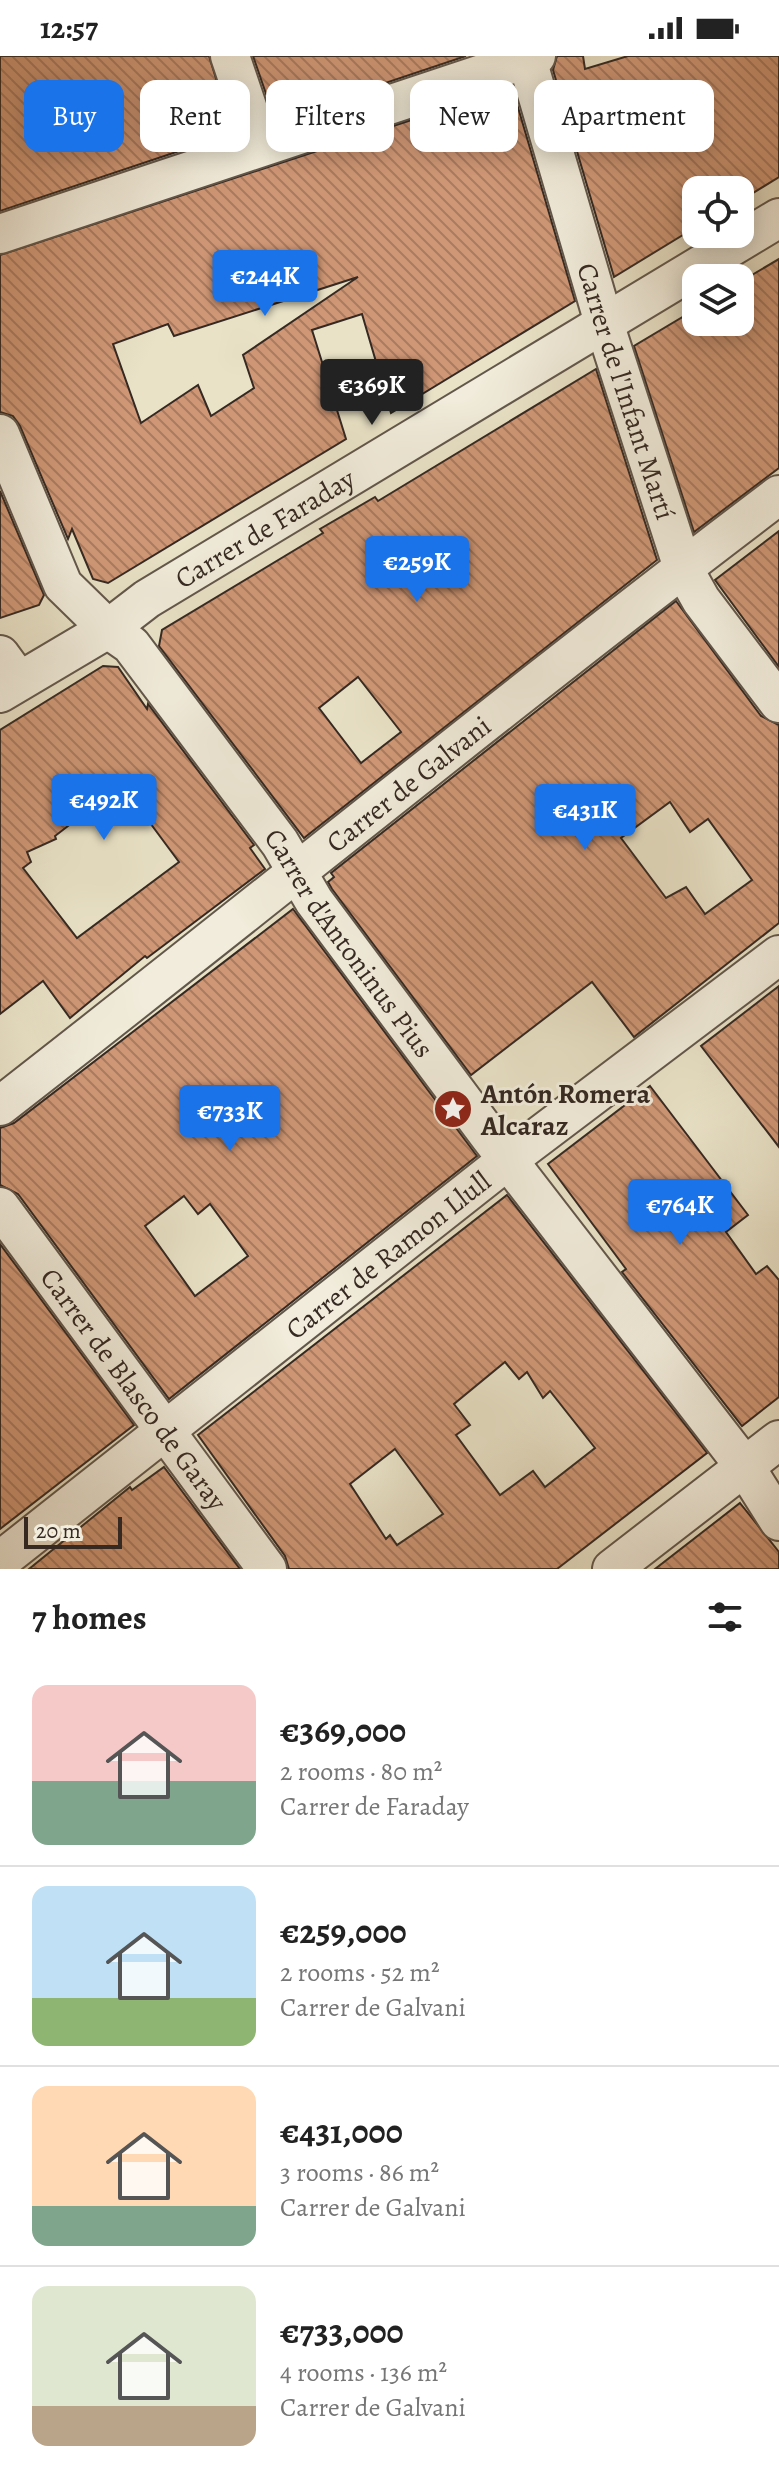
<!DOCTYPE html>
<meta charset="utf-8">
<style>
:root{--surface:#fff;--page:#f6f6f6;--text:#222;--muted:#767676;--line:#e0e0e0;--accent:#1a73e8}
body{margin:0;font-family:Alegreya,serif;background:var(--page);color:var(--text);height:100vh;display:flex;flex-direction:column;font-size:30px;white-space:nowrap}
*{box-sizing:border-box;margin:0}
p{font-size:26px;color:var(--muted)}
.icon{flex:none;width:44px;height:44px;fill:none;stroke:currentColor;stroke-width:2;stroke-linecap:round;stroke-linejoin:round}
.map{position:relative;height:1513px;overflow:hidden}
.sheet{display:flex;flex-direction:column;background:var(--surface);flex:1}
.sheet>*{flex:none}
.banner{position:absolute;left:24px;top:24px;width:732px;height:72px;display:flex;gap:16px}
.buttons{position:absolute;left:682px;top:120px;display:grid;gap:16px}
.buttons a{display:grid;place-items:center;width:72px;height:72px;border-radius:16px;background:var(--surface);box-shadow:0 4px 20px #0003;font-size:40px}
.scale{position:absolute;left:24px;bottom:20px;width:98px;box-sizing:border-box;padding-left:8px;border:4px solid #352922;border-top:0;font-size:22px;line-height:28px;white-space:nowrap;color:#352922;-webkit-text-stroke:6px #f1ecdb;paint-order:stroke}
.price{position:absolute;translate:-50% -68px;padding:0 18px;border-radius:8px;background:var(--accent);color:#fff;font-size:26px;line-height:52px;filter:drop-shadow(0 2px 4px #0008)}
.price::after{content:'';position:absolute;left:50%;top:48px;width:24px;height:18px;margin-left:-12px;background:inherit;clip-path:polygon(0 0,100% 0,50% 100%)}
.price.selected{background:#222;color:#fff}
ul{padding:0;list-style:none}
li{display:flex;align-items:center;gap:24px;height:200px;padding:0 32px}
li+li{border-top:2px solid var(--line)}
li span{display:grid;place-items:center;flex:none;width:224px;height:160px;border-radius:16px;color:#555}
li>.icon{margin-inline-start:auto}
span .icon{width:96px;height:96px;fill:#fffc;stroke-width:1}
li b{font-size:34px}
h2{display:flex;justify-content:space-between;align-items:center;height:96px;padding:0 32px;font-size:34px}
.chip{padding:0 28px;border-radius:16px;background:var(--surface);box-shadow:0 4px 20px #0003;font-size:28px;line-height:72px}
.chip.selected{background:var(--accent);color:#fff}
.status{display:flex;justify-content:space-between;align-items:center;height:56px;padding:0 40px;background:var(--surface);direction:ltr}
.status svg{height:22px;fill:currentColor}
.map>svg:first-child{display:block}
</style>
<div class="status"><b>12:57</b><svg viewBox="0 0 49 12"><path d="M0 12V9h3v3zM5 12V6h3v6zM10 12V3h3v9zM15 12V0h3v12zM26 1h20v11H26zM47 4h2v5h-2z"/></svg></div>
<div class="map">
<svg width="779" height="1513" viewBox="0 0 779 1513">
<defs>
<pattern id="building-back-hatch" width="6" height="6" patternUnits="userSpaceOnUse" patternTransform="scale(2)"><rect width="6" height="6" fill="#cf9776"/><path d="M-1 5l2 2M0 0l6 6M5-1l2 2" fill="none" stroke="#a97b60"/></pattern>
</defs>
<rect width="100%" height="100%" fill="#e9e2c7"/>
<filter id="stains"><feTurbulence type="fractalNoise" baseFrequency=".0025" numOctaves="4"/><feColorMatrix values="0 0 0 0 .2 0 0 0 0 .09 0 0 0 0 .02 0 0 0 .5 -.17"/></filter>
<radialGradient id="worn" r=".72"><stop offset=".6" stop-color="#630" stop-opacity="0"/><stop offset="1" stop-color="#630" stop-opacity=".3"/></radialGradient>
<g fill="url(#building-back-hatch)" stroke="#352922" stroke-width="2" fill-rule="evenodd">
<polygon points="0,0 209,0 233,77 0,155"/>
<polygon points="253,0 466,0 275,64"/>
<polygon points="557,0 583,0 585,13 628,0 779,0 779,121 740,145 740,134 696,134 696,171 614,221 553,14"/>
<path d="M512,31L575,245L391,357L362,258L312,274L346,383L108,527L93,523L72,473L68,483L20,370L13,360L0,356V199ZM358,221L243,299L254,332L211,360L198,329L141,367L113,288L168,268L174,280Z"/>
<polygon points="779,203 779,412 694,476 634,290 696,253 696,266 740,266 740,226"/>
<path d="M596,313L657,504L304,782L159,590L162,574L323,477L320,473L375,441L378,445ZM358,621L401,676L361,707L319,652Z"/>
<polygon points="0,435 44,539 39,549 0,562"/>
<polygon points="779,475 779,611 715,524"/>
<path d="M676,545L761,660L779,669V867L634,981L592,926L471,1019L332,833L328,826L334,821L331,817ZM670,746L690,776L708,763L752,824L705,858L686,831L666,842L621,782Z"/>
<path d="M103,610L118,611L147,653L148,648L254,789L250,792L265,813L147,902L145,900L70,962L43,925L0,958V674ZM120,743L126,750L133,744L179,806L77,882L23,812L31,806L27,796L56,783L55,780L98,747L104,756Z"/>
<path d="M293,853L477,1100L169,1343L18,1138L0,1129V1072L14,1067ZM184,1140L198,1158L210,1148L248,1200L195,1240L145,1170Z"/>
<polygon points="779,930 779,1091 701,990"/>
<polygon points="650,1030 748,1159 726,1176 756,1218 767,1210 779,1224 779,1341 742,1370 622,1216 626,1213 548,1108"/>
<path d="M507,1139L707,1397L557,1513H289L285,1500L198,1379ZM505,1306L519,1323L527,1316L543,1342L550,1335L595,1392L545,1431L533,1415L500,1439L456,1379L470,1369L454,1348ZM395,1393L443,1458L397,1489L390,1479L386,1483L350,1428Z"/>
<polygon points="0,1188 134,1369 0,1473"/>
<polygon points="164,1411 240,1513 29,1513 130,1431 132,1434"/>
<polygon points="740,1447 779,1496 779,1513 655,1513"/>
</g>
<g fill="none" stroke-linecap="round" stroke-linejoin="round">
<g stroke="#62574b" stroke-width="42">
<g id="minor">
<polyline points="230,0 260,89"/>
<path id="s1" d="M526,0L604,267L683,512L701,544L779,647"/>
<polyline points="0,178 536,0"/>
<path id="s2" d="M0,378L63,529L108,573L131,589L280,787L314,845L490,1081L745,1411L779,1465"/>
<polyline points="0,599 19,625"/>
<path id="s3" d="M0,637L108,573L147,543L779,162"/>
<path id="s4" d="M0,1050C261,847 516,638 779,439"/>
<path id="s5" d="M0,1151L267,1513"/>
<path id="s6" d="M0,1505L509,1103L779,899"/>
<polyline points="612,1513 779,1384"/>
</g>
</g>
<use href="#minor" stroke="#f1ecdb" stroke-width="38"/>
</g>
<defs>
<g id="sight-disc" transform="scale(2)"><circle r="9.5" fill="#8f2418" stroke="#f1ecdb"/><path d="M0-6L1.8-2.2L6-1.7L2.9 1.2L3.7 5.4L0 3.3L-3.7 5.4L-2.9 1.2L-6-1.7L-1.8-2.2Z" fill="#fff"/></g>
</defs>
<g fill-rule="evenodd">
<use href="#sight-disc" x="453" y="1053"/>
</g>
<g text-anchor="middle" stroke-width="6" stroke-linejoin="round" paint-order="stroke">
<g font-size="28" fill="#352922" stroke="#f1ecdb">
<text dy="10" stroke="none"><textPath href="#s1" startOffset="350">Carrer de l'Infant Martí</textPath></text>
<text dy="10" stroke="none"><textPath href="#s3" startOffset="312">Carrer de Faraday</textPath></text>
<text dy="10" stroke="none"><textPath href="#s4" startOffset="520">Carrer de Galvani</textPath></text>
<text dy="10" stroke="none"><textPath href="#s2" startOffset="624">Carrer d'Antoninus Pius</textPath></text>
<text dy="10" stroke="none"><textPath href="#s6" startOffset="494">Carrer de Ramon Llull</textPath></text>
<text dy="10" stroke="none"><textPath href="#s5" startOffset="226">Carrer de Blasco de Garay</textPath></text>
</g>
<g font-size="28" font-weight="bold" fill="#352922" stroke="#f1ecdb" text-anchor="start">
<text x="481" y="1047">Antón Romera<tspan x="481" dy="32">Alcaraz</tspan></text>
</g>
</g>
<rect width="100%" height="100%" filter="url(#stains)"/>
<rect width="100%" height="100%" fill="url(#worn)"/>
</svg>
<div class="buttons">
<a><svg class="icon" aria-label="locate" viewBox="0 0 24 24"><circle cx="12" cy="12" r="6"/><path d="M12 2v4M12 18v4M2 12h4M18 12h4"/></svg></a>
<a><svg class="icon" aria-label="layers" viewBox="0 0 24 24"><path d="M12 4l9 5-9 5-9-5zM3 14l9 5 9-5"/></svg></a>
</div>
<div class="scale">20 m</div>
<b class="price" style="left:265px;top:262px">€244K</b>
<b class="price selected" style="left:372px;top:371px">€369K</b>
<b class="price" style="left:417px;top:548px">€259K</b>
<b class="price" style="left:104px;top:786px">€492K</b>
<b class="price" style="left:585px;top:796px">€431K</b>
<b class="price" style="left:230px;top:1097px">€733K</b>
<b class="price" style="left:680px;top:1191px">€764K</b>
<div class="banner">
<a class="chip selected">Buy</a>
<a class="chip">Rent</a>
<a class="chip">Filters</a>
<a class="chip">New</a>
<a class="chip">Apartment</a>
</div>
</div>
<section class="sheet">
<h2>7 homes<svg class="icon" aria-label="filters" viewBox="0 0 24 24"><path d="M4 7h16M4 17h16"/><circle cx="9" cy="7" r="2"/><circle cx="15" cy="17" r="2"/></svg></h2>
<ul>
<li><span style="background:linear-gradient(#f6c9c9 60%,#7fa58c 0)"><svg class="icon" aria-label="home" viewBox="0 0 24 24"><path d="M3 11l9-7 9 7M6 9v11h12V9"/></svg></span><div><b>€369,000</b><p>2 rooms · 80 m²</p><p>Carrer de Faraday</p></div></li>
<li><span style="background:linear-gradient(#bfe0f5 70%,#8fb573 0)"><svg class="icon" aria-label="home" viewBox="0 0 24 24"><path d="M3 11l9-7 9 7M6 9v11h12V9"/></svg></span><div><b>€259,000</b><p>2 rooms · 52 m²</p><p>Carrer de Galvani</p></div></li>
<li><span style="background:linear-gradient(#ffd9b3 75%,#7fa58c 0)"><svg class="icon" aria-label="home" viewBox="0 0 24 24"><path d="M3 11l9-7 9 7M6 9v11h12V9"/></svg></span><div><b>€431,000</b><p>3 rooms · 86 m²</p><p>Carrer de Galvani</p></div></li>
<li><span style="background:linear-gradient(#dfe7d0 75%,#b9a48a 0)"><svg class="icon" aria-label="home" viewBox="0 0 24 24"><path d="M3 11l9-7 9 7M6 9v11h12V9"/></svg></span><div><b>€733,000</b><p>4 rooms · 136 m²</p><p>Carrer de Galvani</p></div></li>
</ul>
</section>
